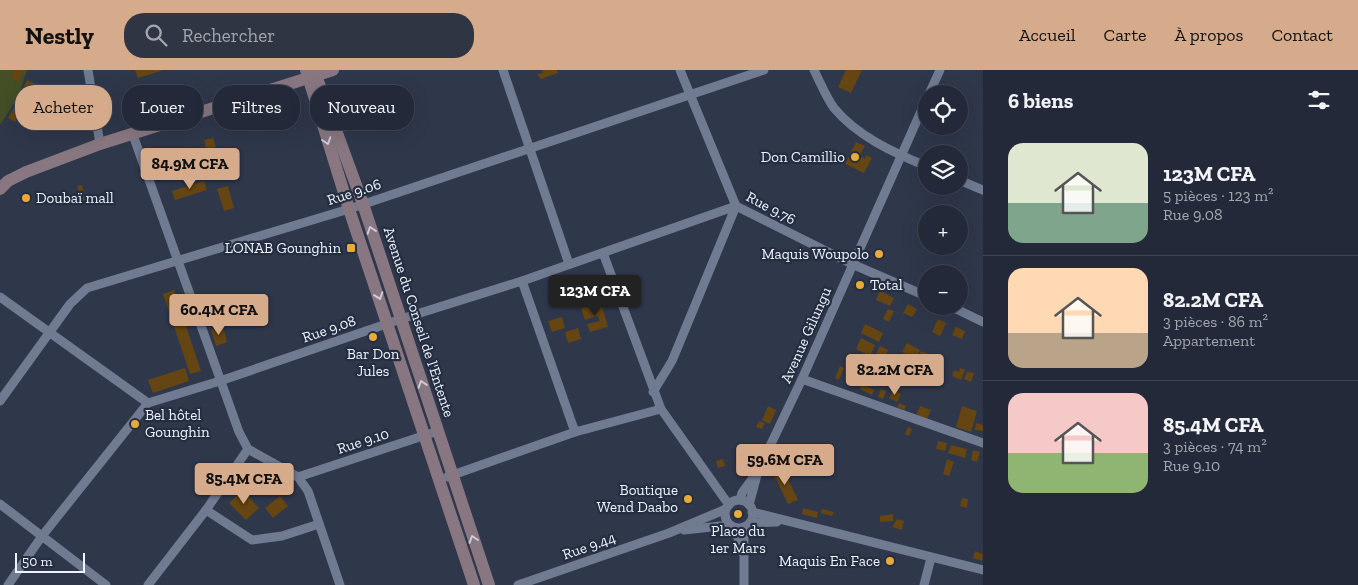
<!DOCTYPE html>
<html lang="fr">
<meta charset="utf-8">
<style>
:root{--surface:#232938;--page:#2f3543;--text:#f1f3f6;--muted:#a3a6ae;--line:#404553;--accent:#d6ab8b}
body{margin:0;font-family:"Zilla Slab",serif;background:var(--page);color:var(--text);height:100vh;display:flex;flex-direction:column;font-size:19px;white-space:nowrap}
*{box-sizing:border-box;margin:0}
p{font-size:16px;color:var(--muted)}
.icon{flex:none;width:28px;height:28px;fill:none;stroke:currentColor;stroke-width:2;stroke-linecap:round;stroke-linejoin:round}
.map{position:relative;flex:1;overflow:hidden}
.sheet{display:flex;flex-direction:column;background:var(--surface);width:375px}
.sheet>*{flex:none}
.hud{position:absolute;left:15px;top:15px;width:475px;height:45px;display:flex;gap:10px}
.tools{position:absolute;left:918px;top:15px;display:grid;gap:10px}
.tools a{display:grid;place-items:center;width:50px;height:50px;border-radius:50%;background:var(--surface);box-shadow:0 5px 20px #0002,0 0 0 1px var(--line);font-size:25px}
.scale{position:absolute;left:15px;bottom:12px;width:70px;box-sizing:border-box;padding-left:5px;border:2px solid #eef3fd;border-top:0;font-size:14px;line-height:18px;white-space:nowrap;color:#eef3fd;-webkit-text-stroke:4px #252d41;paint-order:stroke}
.price{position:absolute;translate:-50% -42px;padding:0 11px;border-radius:5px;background:var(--accent);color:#111;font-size:16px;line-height:32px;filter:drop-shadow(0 1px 2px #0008)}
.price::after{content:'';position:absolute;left:50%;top:30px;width:15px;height:11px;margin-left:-8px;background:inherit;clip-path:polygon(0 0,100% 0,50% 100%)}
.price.on{background:#222;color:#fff}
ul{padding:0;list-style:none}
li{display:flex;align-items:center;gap:15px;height:125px;padding:0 25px}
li+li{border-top:1px solid var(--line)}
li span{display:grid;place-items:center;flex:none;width:140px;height:100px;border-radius:15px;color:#555}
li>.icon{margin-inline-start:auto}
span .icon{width:60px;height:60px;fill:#fffc;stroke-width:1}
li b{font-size:21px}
h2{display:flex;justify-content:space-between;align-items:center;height:60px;padding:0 25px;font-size:21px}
.pill{padding:0 18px;border-radius:20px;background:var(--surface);box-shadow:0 5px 20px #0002,0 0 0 1px var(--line);font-size:18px;line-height:45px}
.pill.on{background:var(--accent);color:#111}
header{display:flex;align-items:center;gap:30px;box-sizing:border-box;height:70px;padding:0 25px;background:var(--accent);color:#111}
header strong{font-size:24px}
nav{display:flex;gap:28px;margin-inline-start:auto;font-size:18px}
.search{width:350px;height:45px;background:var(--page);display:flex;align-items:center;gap:12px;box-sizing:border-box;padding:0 18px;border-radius:20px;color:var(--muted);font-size:19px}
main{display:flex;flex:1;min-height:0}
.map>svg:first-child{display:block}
</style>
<header>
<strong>Nestly</strong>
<div class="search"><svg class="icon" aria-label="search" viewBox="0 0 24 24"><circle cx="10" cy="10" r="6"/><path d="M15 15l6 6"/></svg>Rechercher</div>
<nav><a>Accueil</a><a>Carte</a><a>À propos</a><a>Contact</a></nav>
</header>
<main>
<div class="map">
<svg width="983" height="515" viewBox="0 0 983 515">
<rect width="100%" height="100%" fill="#2f374b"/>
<polygon fill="#444f26" points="0,0 27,0 18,27 0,55"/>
<g fill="#654511">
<polygon points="14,0 24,0 18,12 11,8"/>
<polygon points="135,0 164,0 138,8"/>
<polygon points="542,0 557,0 558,3 541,9 537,4 543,3"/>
<polygon points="846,0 862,0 851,23 838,17"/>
<polygon points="27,10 36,14 30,27 21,23"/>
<polygon points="21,25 28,29 15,52 8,48"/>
<polygon points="213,68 216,77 206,80 204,70"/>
<polygon points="856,72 865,76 860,85 865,89 866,85 872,88 864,103 845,94"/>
<polygon points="229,81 231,90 222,92 220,83"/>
<polygon points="204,111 207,120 175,130 172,121"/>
<polygon points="82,115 86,130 81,132 77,116"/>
<polygon points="228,116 234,138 224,141 217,119"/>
<polygon points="174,220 201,301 190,304 163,224"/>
<polygon points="880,221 894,228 890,236 876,230"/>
<polygon points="601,233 608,257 590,262 587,254 600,251 598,246 585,250 581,238"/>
<polygon points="908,234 917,239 912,247 903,243"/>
<polygon points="888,239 894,241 889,252 883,249"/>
<polygon points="562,247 565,258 552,262 548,251"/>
<polygon points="938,249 946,253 940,266 932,262"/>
<polygon points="865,254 883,263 879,272 861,263"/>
<polygon points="223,257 227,272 216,276 211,260"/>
<polygon points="956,257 965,261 962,269 952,265"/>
<polygon points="578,258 581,269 568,273 565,262"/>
<polygon points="861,268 875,275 870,286 856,279"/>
<polygon points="907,273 920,280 916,288 902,282"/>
<polygon points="880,276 888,280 882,292 874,288"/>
<polygon points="921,281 937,287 934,296 918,289"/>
<polygon points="902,286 916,293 913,300 899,293"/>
<polygon points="840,296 844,298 839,310 835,308"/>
<polygon points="185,298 189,311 153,323 148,310"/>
<polygon points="960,298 965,300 961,310 952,306 954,300 959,302"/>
<polygon points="967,302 974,303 971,312 964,309"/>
<polygon points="862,314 874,320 872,325 860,319"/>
<polygon points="881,319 886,321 883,329 878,327"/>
<polygon points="893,320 901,324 897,332 889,328"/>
<polygon points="899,333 906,336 904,340 897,337"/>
<polygon points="768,336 776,340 770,354 762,350"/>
<polygon points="920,336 931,340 927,349 916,345"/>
<polygon points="962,336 977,341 971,362 956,357"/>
<polygon points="759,351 765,353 762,359 756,357"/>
<polygon points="976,353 983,355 983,361 975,360"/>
<polygon points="908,357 912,359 909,366 905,364"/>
<polygon points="938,371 947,373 945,381 936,379"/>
<polygon points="951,375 967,379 965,388 948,383"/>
<polygon points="973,380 980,382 977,392 971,390"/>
<polygon points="779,381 786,385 779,400 771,396"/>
<polygon points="723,389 725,396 718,398 716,391"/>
<polygon points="947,389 954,392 949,406 943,404"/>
<polygon points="783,398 798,430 788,434 773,403"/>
<polygon points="243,420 259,438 246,450 229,433"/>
<polygon points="280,426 288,436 273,448 265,438"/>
<polygon points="962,428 968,429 967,438 960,436"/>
<polygon points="803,438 818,442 817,448 802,444"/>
<polygon points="822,439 834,442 832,446 821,443"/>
<polygon points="893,444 893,451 880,452 880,446"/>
<polygon points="897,449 904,451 902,460 892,457"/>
<polygon points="975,481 983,484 982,491 973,488"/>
</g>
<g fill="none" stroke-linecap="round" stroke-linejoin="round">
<g stroke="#707a91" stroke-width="9">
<polyline points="88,0 100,74"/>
<polyline points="503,0 569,194"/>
<polyline points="680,0 736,136 852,194 926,226"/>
<path d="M814,0C820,12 826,27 834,38C857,66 894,83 926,96"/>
<polyline points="929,24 940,0"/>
<polyline points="133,65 239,362 248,379 298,407 308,421 340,515"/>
<polyline points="959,110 983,120"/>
<polyline points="603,183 661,339 729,435"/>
<polyline points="522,211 575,362"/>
<polyline points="0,227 148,333"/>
<polyline points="950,236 983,252"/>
<polyline points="802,309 983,373"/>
<polyline points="653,322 672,291 736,136"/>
<polyline points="0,331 70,234 87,218 349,139 764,0"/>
<polyline points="298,407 438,361"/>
<polyline points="447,407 575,362 661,339"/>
<polyline points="740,430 742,423 755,405"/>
<circle cx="739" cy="444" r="14"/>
<polyline points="0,434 106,515"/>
<polyline points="749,435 758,401 802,309 926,30"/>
<polyline points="206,440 252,470 282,466 319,454"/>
<polyline points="752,442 983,500"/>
<polyline points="750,453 777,452"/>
<polyline points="734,457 743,483"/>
<polyline points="744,457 744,515"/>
<polyline points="684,460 730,455"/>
<polyline points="8,515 42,466 148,333 220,311 401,249 522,211 736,136"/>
<polyline points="148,515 206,440 248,379"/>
<polyline points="518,515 669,463 726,439"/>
<polyline points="924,515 931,488"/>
</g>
<g stroke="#887781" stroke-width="12">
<polyline points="306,0 349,139 474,515"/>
<polyline points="314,0 363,134 489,515"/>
<polyline points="0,119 8,111 26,102 100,74 333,0"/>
</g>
</g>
<defs><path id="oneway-chevron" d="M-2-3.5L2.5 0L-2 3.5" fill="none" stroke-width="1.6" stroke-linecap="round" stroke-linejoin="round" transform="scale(1.25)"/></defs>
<g stroke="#cfced8">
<use href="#oneway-chevron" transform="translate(327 71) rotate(72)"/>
<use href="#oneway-chevron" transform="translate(371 160) rotate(-108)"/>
<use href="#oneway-chevron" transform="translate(379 226) rotate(71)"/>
<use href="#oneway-chevron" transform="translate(422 314) rotate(-108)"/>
<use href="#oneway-chevron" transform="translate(473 469) rotate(-108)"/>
</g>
<g fill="#eaaa39" stroke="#252d41" stroke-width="2">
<circle cx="855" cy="87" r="5"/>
<circle cx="26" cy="128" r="5"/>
<rect x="346" y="173" width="10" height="10" rx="2.5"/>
<circle cx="879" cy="184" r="5"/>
<circle cx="860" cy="215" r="5"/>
<circle cx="373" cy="267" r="5"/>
<circle cx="135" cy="354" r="5"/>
<circle cx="688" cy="429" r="5"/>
<circle cx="738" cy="444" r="5"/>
<circle cx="890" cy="491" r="5"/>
</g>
<g text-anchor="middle" stroke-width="4.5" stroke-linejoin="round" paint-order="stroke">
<g font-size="15" fill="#eef3fd" stroke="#252d41" text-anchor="end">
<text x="845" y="92">Don Camillio</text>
<text x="36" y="133" text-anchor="start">Doubaï mall</text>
<text x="341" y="183">LONAB Gounghin</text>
<text x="869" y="189">Maquis Woupolo</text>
<text x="870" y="220" text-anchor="start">Total</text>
<text x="373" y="289" text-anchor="middle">Bar Don<tspan x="373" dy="17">Jules</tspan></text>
<text x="145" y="350" text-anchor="start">Bel hôtel<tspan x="145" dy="17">Gounghin</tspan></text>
<text x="678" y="425">Boutique<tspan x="678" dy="17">Wend Daabo</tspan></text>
<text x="738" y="466" text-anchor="middle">Place du<tspan x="738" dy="17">1er Mars</tspan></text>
<text x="880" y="496">Maquis En Face</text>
</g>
<g font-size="15" fill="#eef3fd" stroke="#252d41">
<text transform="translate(354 122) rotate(-18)" y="5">Rue 9.06</text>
<text transform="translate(771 138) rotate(28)" y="5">Rue 9.76</text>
<text transform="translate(419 252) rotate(72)" y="5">Avenue du Conseil de l'Entente</text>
<text transform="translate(329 259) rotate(-19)" y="5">Rue 9.08</text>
<text transform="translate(806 265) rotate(-66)" y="5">Avenue Gilungu</text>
<text transform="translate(363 371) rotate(-18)" y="5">Rue 9.10</text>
<text transform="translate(589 476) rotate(-19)" y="5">Rue 9.44</text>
</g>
</g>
</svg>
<div class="tools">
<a><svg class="icon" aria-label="locate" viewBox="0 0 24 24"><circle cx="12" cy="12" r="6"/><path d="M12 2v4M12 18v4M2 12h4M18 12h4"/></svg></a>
<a><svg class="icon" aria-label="layers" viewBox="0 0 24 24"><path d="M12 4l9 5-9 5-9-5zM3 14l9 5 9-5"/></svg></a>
<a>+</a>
<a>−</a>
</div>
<div class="scale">50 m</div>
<b class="price" style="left:190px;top:120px">84.9M CFA</b>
<b class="price on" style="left:595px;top:247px">123M CFA</b>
<b class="price" style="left:219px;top:266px">60.4M CFA</b>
<b class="price" style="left:895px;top:326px">82.2M CFA</b>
<b class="price" style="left:785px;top:416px">59.6M CFA</b>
<b class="price" style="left:244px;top:435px">85.4M CFA</b>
<div class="hud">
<a class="pill on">Acheter</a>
<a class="pill">Louer</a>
<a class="pill">Filtres</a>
<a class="pill">Nouveau</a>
</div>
</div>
<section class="sheet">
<h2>6 biens<svg class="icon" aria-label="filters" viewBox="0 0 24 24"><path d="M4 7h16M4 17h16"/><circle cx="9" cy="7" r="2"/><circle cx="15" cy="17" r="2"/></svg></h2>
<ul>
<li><span style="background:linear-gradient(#dfe7d0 60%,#7fa58c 0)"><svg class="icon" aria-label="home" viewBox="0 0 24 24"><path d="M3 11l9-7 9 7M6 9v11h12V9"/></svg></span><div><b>123M CFA</b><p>5 pièces · 123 m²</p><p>Rue 9.08</p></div></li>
<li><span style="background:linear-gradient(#ffd9b3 65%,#b9a48a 0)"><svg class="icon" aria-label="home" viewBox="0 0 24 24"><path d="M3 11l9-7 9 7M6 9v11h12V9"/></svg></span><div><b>82.2M CFA</b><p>3 pièces · 86 m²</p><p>Appartement</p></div></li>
<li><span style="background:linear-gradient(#f6c9c9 60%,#8fb573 0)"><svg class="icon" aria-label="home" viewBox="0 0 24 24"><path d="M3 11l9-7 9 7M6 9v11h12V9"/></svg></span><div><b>85.4M CFA</b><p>3 pièces · 74 m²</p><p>Rue 9.10</p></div></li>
</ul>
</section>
</main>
